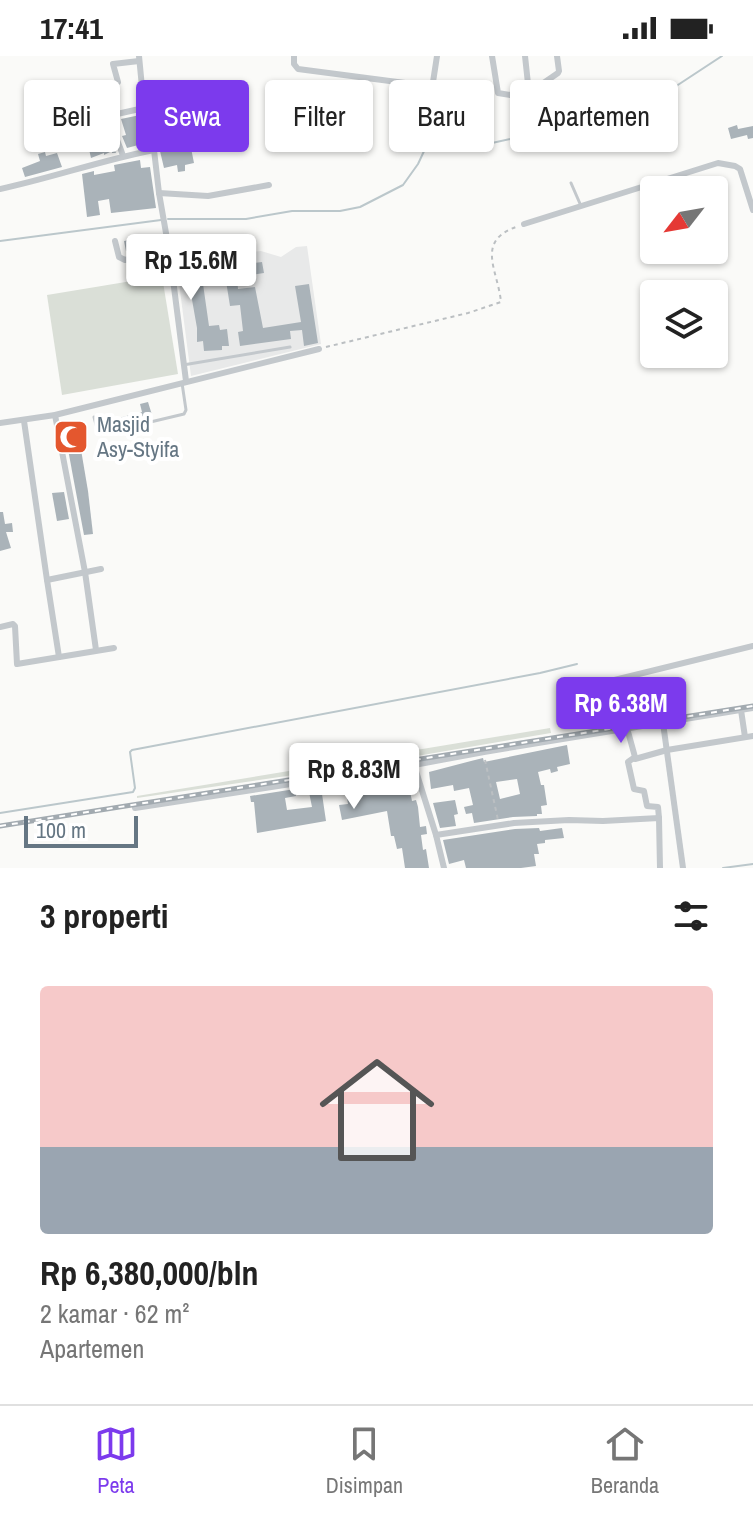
<!DOCTYPE html>
<html lang="id">
<meta charset="utf-8">
<style>
:root{--surface:#fff;--page:#f6f6f6;--text:#222;--muted:#767676;--line:#e0e0e0;--accent:#7c3aed}
body{margin:0;font-family:"Archivo Narrow",sans-serif;background:var(--page);color:var(--text);height:100vh;display:flex;flex-direction:column;font-size:30px;white-space:nowrap}
*{box-sizing:border-box;margin:0}
p{font-size:26px;color:var(--muted)}
.icon{flex:none;width:44px;height:44px;fill:none;stroke:currentColor;stroke-width:2;stroke-linecap:round;stroke-linejoin:round}
.map{position:relative;height:812px;overflow:hidden}
.details{display:flex;flex-direction:column;background:var(--surface);flex:1}
.details>*{flex:none}
.banner{position:absolute;left:24px;top:24px;width:706px;height:72px;display:flex;gap:16px}
.needle{width:52px;rotate:239deg}
.tools{position:absolute;left:640px;top:120px;display:grid;gap:16px}
.tools a{display:grid;place-items:center;width:88px;height:88px;border-radius:8px;background:var(--surface);box-shadow:0 2px 6px #0004;font-size:40px}
.scale{position:absolute;left:24px;bottom:20px;width:114px;box-sizing:border-box;padding-left:8px;border:4px solid #657683;border-top:0;font-size:22px;line-height:28px;white-space:nowrap;color:#657683;-webkit-text-stroke:6px #fff;paint-order:stroke}
.price{position:absolute;translate:-50% -68px;padding:0 18px;border-radius:8px;background:#fff;color:#222;font-size:26px;line-height:52px;filter:drop-shadow(0 2px 4px #0008)}
.price::after{content:'';position:absolute;left:50%;top:48px;width:24px;height:18px;margin-left:-12px;background:inherit;clip-path:polygon(0 0,100% 0,50% 100%)}
.price.active{background:var(--accent);color:#fff}
ul{padding:0;list-style:none}
li{display:grid;align-content:center;gap:16px;height:424px;padding:0 40px}
li span{display:grid;place-items:center;height:248px;border-radius:8px;color:#555}
li>.icon{margin-inline-start:auto}
span .icon{width:144px;height:144px;fill:#fffc;stroke-width:1}
li b{font-size:34px}
h2{display:flex;justify-content:space-between;align-items:center;height:96px;padding:0 40px;font-size:34px}
.chip{padding:0 28px;border-radius:8px;background:var(--surface);box-shadow:0 2px 6px #0004;font-size:28px;line-height:72px}
.chip.active{background:var(--accent);color:#fff}
.status{display:flex;justify-content:space-between;align-items:center;height:56px;padding:0 40px;background:var(--surface);direction:ltr}
.status svg{height:22px;fill:currentColor}
.tab-bar{display:flex;justify-content:space-around;align-items:center;height:112px;border-top:2px solid var(--line);background:var(--surface);font-size:22px;color:var(--muted)}
.tab-bar a{display:grid;justify-items:center;gap:4px}
.tab-bar .active{color:var(--accent)}
.map>svg:first-child{display:block}
</style>
<div class="status"><b>17:41</b><svg viewBox="0 0 49 12"><path d="M0 12V9h3v3zM5 12V6h3v6zM10 12V3h3v9zM15 12V0h3v12zM26 1h20v11H26zM47 4h2v5h-2z"/></svg></div>
<div class="map">
<svg width="753" height="812" viewBox="0 0 753 812">
<rect width="100%" height="100%" fill="#fafaf8"/>
<polygon fill="#e8e9e9" points="307,190 321,288 191,320 178,219 179,204 261,195 281,201 296,191"/>
<g fill="#dadfd7">
<polygon points="162,220 178,318 62,339 47,239"/>
<polygon points="550,672 551,677 376,707 137,742 137,740"/>
</g>
<g fill="none" stroke-linecap="round" stroke-linejoin="round">
<g stroke="#bbc7cb" stroke-width="2">
<polyline points="168,163 246,163 292,155 340,155 360,151 403,129 418,108 425,93 439,85 456,79 492,87 574,69 597,72 623,65 722,0"/>
<polyline points="0,185 161,164"/>
<polyline points="0,757 133,736 135,732 130,696 132,694 540,617 577,608"/>
<polyline points="723,812 753,808"/>
</g>
</g>
<g fill="#aab3b9" fill-rule="evenodd">
<polygon points="95,30 100,42 83,49 92,69 104,67 116,97 112,97 112,95 104,99 104,97 91,102 88,89 78,71 74,73 63,49 83,40 81,36"/>
<polygon points="164,38 167,53 179,50 183,65 179,66 184,88 190,87 194,107 185,109 185,115 178,116 177,109 164,112 155,74 169,70 172,63 167,59 153,62 151,56 160,54 157,40"/>
<polygon points="140,59 146,87 127,92 122,80 126,79 121,63"/>
<polygon points="737,69 738,73 753,70 753,82 748,83 747,79 731,83 728,72"/>
<polygon points="45,96 46,100 57,97 62,111 25,121 22,112 40,105 38,98"/>
<polygon points="140,104 141,112 150,111 156,152 111,157 109,143 98,145 100,159 87,161 82,118 94,115 94,119 115,115 114,109"/>
<polygon points="160,178 162,188 160,187 126,195 124,185"/>
<polygon points="232,200 233,210 262,206 264,217 237,221 238,233 255,231 263,272 301,266 295,230 309,228 318,287 304,290 302,274 290,275 291,283 240,290 238,276 243,275 240,249 230,250 226,225 203,228 209,270 219,269 220,274 227,273 229,290 222,290 222,294 204,295 203,285 197,286 197,272 185,204 196,203 198,215 217,213 216,202"/>
<polygon points="148,346 152,359 104,370 103,366 142,356 140,348"/>
<polygon points="77,370 88,435 93,478 84,479 64,372"/>
<polygon points="64,436 69,463 57,465 52,437"/>
<polygon points="0,456 3,456 5,468 12,467 13,476 6,476 11,492 0,495"/>
<path d="M567,689L570,708L557,711L558,715L551,717L550,713L538,716L541,729H544L547,749L541,750L542,758H537V760L513,761L474,767L472,757L466,758L464,751L473,749L469,732L454,735L453,729L431,733L429,716L471,705L483,702L484,706ZM517,723L520,738L500,743L496,726Z"/>
<polygon points="406,716 412,745 416,744 418,751 420,771 426,770 427,778 421,779 423,794 426,793 429,812 405,812 402,792 397,793 394,780 391,780 387,755 342,764 339,749 348,748 346,736 322,738 326,765 257,777 254,746 251,746 250,740 295,733 296,740 285,742 287,754 312,751 308,731"/>
<polygon points="455,744 458,758 454,759 456,770 440,772 433,747"/>
<polygon points="539,772 540,775 562,772 564,782 545,784 545,787 537,788 539,798 534,798 536,810 521,812 466,812 464,804 449,808 443,784 515,773"/>
</g>
<g fill="none" stroke-linecap="round" stroke-linejoin="round">
<g stroke="#bbbfc2" stroke-width="2" stroke-dasharray="4 4" stroke-linecap="butt">
<path d="M326,291L468,257L501,246C498,214 474,184 519,170"/>
<polyline points="485,704 498,764"/>
</g>
<g stroke="#c3c8cc" stroke-width="3">
<polyline points="571,127 581,150"/>
<polyline points="183,309 290,291"/>
<polyline points="94,361 98,376 100,378 184,358 186,354 182,327"/>
</g>
<g stroke="#c3c8cc" stroke-width="6">
<polyline points="139,0 144,52 154,94 159,137 170,200 186,325"/>
<polyline points="294,0 294,8 298,13 428,30 433,26 437,0"/>
<polyline points="492,0 498,37 523,41 529,37 525,0"/>
<polyline points="118,26 113,8 139,5"/>
<polyline points="529,37 558,17 559,15 557,0"/>
<path d="M109,60C111,74 119,86 123,100"/>
<polyline points="99,62 144,52"/>
<polyline points="148,69 166,65"/>
<path d="M0,133C52,122 102,104 154,94"/>
<polyline points="159,137 208,140 269,129"/>
<polyline points="524,168 718,107 735,110 740,113 753,154"/>
<polyline points="115,185 119,201 125,204 169,194"/>
<polyline points="55,359 85,516 96,594"/>
<polyline points="24,365 47,524"/>
<polyline points="0,367 55,359 319,293"/>
<polyline points="0,571 13,568 15,570 17,608 114,592"/>
<polyline points="59,601 47,524 101,513"/>
<polyline points="590,630 753,590"/>
<polyline points="741,654 745,681"/>
<polyline points="663,667 683,812"/>
<polyline points="627,672 635,701 628,706 634,733 644,735 647,750 658,751 659,762"/>
<polyline points="635,703 667,694 753,680"/>
<polyline points="414,709 436,779 444,812"/>
<polyline points="135,752 414,709 484,696 753,652"/>
<polyline points="436,779 514,767 569,764 603,765 659,762 660,812"/>
</g>
<g stroke="#a2aab0" stroke-width="5">
<polyline id="rail" points="0,770 753,650"/>
</g>
<use href="#rail" stroke="#fff" stroke-width="2" stroke-dasharray="6" stroke-linecap="butt"/>
</g>
<defs>
<g id="mosque-square" transform="scale(1.8)"><rect x="-9" y="-9" width="18" height="18" rx="4" fill="#e4572e" stroke="#fff"/><path d="M3.5-4.9A6 6 0 1 0 3.5 4.9A5 5 0 1 1 3.5-4.9Z" fill="#fff"/></g>
</defs>
<g fill-rule="evenodd">
<use href="#mosque-square" x="71" y="381"/>
</g>
<g text-anchor="middle" stroke-width="8" stroke-linejoin="round" paint-order="stroke">
<g font-size="22" fill="#657683" stroke="#fff" text-anchor="start">
<text x="97" y="376">Masjid<tspan x="97" dy="25">Asy-Styifa</tspan></text>
</g>
</g>
</svg>
<div class="tools">
<a><svg class="needle" viewBox="-14 -14 28 28"><path d="M0-13l5 13h-10z" fill="#e53935"/><path d="M0 13l5-13h-10z" fill="#767676"/></svg></a>
<a><svg class="icon" aria-label="layers" viewBox="0 0 24 24"><path d="M12 4l9 5-9 5-9-5zM3 14l9 5 9-5"/></svg></a>
</div>
<div class="scale">100 m</div>
<b class="price" style="left:191px;top:246px">Rp 15.6M</b>
<b class="price active" style="left:621px;top:689px">Rp 6.38M</b>
<b class="price" style="left:354px;top:755px">Rp 8.83M</b>
<div class="banner">
<a class="chip">Beli</a>
<a class="chip active">Sewa</a>
<a class="chip">Filter</a>
<a class="chip">Baru</a>
<a class="chip">Apartemen</a>
</div>
</div>
<section class="details">
<h2>3 properti<svg class="icon" aria-label="filters" viewBox="0 0 24 24"><path d="M4 7h16M4 17h16"/><circle cx="9" cy="7" r="2"/><circle cx="15" cy="17" r="2"/></svg></h2>
<ul>
<li><span style="background:linear-gradient(#f6c9c9 65%,#9aa5b1 0)"><svg class="icon" aria-label="home" viewBox="0 0 24 24"><path d="M3 11l9-7 9 7M6 9v11h12V9"/></svg></span><div><b>Rp 6,380,000/bln</b><p>2 kamar · 62 m²</p><p>Apartemen</p></div></li>
</ul>
</section>
<nav class="tab-bar">
<a class="active"><svg class="icon" aria-label="map" viewBox="0 0 24 24"><path d="M3 6l6-2 6 2 6-2v14l-6 2-6-2-6 2zM9 4v14M15 6v14"/></svg>Peta</a>
<a><svg class="icon" aria-label="saved" viewBox="0 0 24 24"><path d="M7 4h10v16l-5-4-5 4z"/></svg>Disimpan</a>
<a><svg class="icon" aria-label="home" viewBox="0 0 24 24"><path d="M3 11l9-7 9 7M6 9v11h12V9"/></svg>Beranda</a>
</nav>
